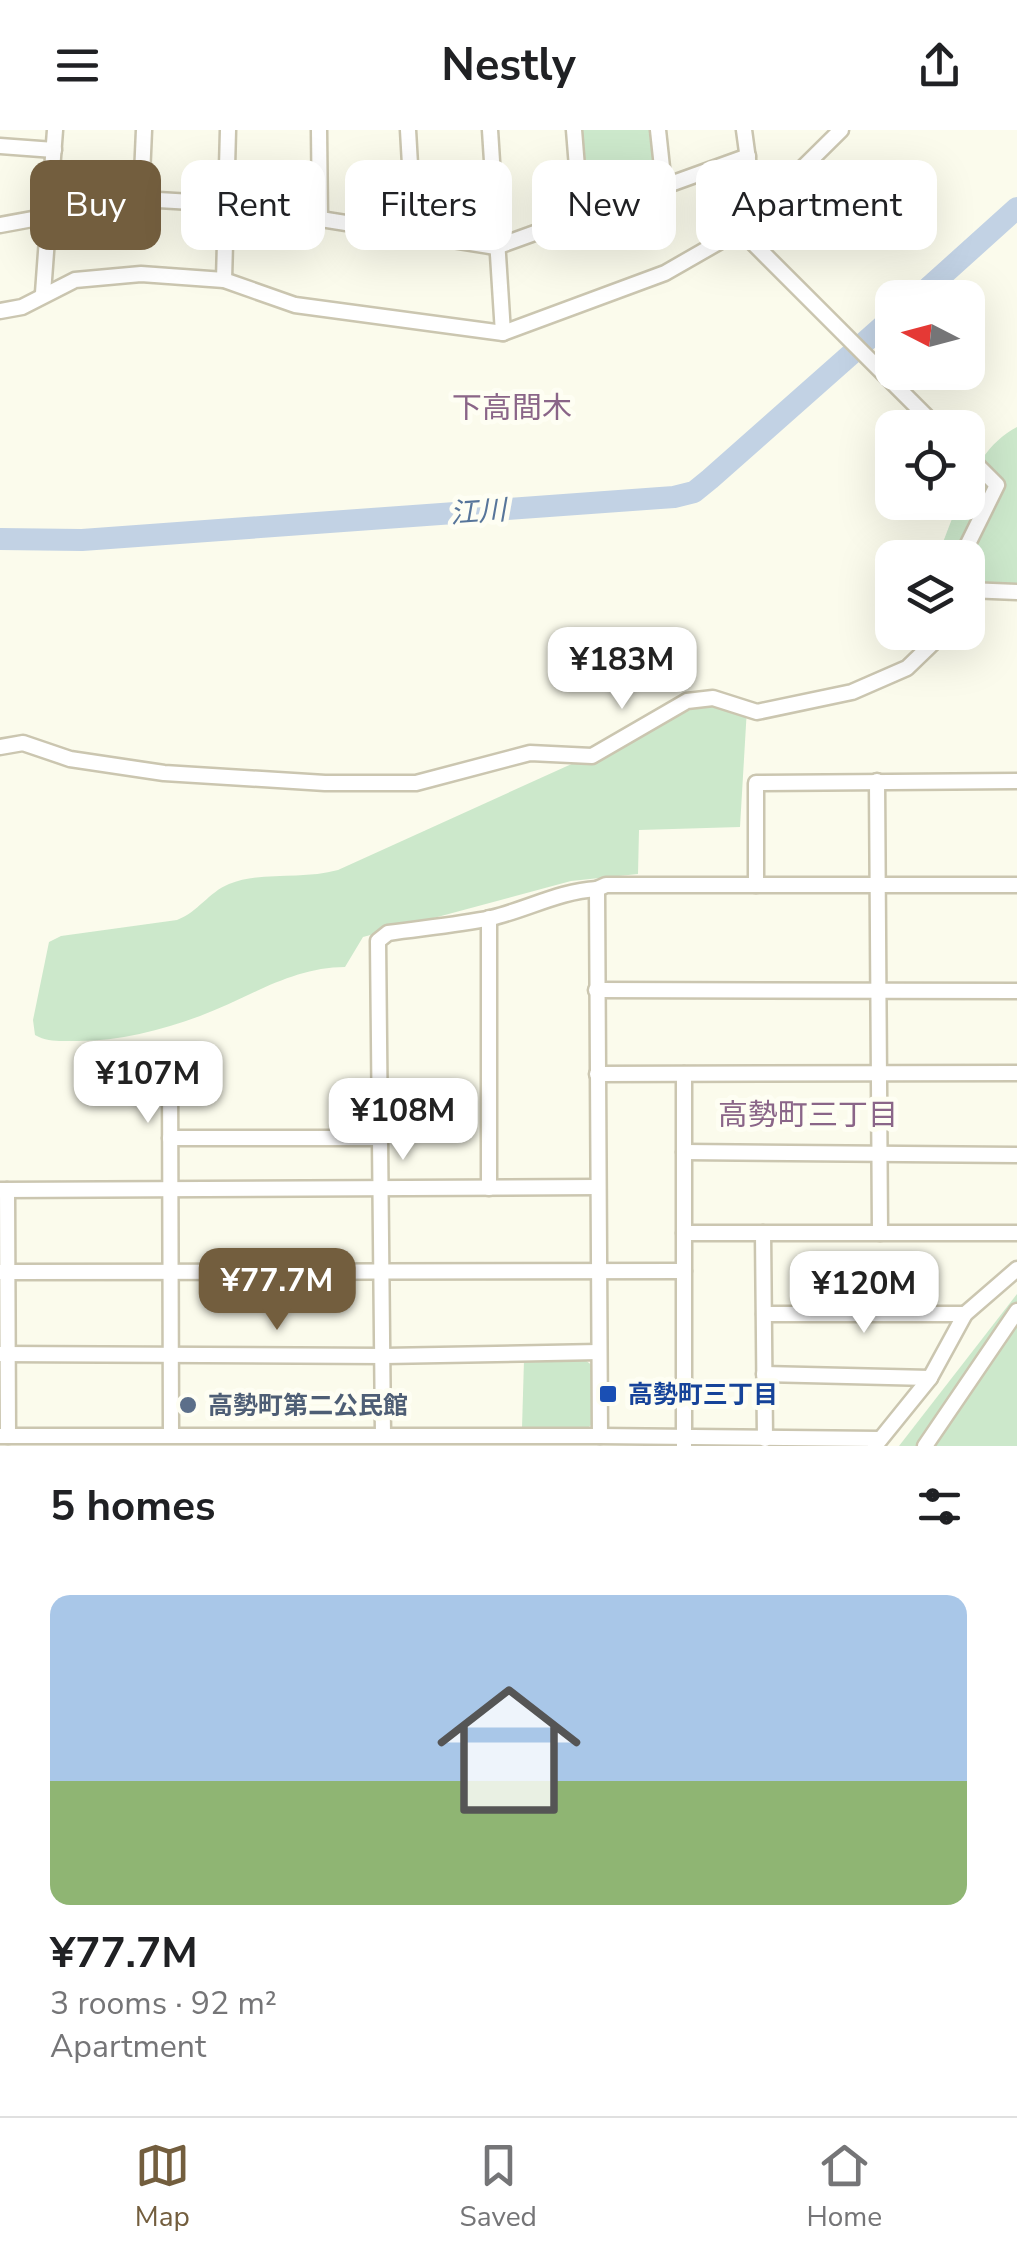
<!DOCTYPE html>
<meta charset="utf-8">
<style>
:root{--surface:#fff;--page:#f2f2f2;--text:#202124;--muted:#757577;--line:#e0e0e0;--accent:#735e3e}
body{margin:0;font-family:"Nunito Sans","Noto Sans JP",sans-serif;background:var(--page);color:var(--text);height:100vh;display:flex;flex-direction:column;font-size:38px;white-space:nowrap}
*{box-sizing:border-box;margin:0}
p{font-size:32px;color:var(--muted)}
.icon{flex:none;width:55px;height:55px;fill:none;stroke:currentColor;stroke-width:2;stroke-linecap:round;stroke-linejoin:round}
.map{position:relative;height:1316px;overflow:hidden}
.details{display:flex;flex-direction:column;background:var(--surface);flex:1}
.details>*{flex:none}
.hud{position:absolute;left:30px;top:30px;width:958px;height:90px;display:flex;gap:20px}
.needle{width:65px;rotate:276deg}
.fabs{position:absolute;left:875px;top:150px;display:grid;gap:20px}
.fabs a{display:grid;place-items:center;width:110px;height:110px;border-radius:20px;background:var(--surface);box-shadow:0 10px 40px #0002;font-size:50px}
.price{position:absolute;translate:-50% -85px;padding:0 22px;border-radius:20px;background:#fff;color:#222;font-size:32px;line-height:65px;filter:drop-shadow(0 2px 5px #0008)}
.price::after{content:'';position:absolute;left:50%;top:60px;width:30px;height:22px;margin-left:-15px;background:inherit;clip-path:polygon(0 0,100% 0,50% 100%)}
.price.selected{background:var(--accent);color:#fff}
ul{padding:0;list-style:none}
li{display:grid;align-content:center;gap:20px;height:530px;padding:0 50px}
li span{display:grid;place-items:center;height:310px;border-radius:20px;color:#555}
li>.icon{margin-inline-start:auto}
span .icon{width:180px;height:180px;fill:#fffc;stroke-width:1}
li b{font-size:42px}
h2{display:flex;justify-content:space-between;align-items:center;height:120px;padding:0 50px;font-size:42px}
.pill{padding:0 35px;border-radius:20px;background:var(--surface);box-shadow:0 10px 40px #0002;font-size:35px;line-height:90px}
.pill.selected{background:var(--accent);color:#fff}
header{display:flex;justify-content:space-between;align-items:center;height:130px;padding:0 50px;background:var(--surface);font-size:45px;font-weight:700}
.tabs{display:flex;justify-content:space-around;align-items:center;height:140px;border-top:2px solid var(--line);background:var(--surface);font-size:28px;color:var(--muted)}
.tabs a{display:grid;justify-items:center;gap:5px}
.tabs .selected{color:var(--accent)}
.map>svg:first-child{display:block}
</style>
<header><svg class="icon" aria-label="menu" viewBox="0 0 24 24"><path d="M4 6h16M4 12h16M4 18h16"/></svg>Nestly<svg class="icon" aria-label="share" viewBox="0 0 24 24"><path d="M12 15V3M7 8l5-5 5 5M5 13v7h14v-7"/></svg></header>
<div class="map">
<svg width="1017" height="1316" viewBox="0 0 1017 1316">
<rect width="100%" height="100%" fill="#fbfbec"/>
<g fill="#cce8cb">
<polygon points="578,0 652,0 657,45 653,55 593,78 585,72"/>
<path d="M1017,297V454L968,452V428H937L958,373L968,372C968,342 990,311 1017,297Z"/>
<path d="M687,571L747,578L740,697L639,700L638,744L571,751L363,807L345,837C292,837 248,868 200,886C159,901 115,912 72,911C58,911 47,912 35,905L33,890L49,812L61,806L177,790C198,782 209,762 229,754C262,741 303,750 338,740L576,632Z"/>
<polygon points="1017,1164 1017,1316 899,1316"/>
<polygon points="524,1230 585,1230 593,1236 594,1293 586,1299 522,1298"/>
</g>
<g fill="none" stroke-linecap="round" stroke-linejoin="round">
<g stroke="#c2d2e4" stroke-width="22">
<polyline points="917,168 1017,78"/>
<polyline points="0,409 82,410 674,367 694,362 710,349 892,188"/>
</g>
<g stroke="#cbc6b0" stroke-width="19">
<g id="minor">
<polyline points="319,0 320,89"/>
<polyline points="408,0 414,104"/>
<polyline points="490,0 503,203"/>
<polyline points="574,0 581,87"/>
<polyline points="658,0 664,56"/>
<polyline points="744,0 755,81"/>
<polyline points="0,16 54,20"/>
<polyline points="141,69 144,0"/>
<polyline points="0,95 141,69 226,74 496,117 748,26"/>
<polyline points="740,100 938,298"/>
<polyline points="224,150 228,0"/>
<polyline points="43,163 55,0"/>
<polyline points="0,181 22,177 75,150 141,144 224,150 295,175 503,203 665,143 740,100 841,0"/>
<polyline points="961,428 997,355 968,326"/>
<polyline points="968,460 1017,462"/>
<polyline points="0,617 23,613 70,629 164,643 325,653 416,653 530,623 592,626 687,571 713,568 757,582 852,562 907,538 935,511 929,502"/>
<polyline points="877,651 880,1103"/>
<polyline points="756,755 756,653 1017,651"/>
<polyline points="489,788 489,1058"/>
<polyline points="596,860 1017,861"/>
<polyline points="170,933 171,1305"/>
<polyline points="597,944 1017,943"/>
<polyline points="684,944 684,1316"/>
<polyline points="170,1008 381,1008"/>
<polyline points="684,1022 1017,1025"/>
<polyline points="0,1060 598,1057"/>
<polyline points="7,1060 8,1306"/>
<polyline points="684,1103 1017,1103"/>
<polyline points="763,1103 765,1309"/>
<polyline points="0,1142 684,1141"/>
<polyline points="764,1184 965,1184"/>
<polyline points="0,1224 384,1226 599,1222"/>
<polyline points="764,1244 930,1248"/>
<path d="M383,1305L378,811L388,803C422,798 457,795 491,788C528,779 560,761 597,759"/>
<polyline points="0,1306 600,1306 597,759 606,755 1017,755"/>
<polyline points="600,1306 880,1309"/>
<polyline points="875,1316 930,1248 965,1184 1017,1139"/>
<polyline points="925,1316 1017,1181"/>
</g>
</g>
<use href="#minor" stroke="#fff" stroke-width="14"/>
</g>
<rect fill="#1a4fb4" stroke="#fefef3" stroke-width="4" x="598" y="1254" width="20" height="20" rx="5"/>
<circle fill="#5c6f8a" stroke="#fefef3" stroke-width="4" cx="188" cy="1275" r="10"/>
<g text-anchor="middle" stroke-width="10" stroke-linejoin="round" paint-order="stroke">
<g font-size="25" font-weight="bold" fill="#164399" stroke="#fefef3" text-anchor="start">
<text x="628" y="1273">高勢町三丁目</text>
</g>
<g font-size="25" font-weight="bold" fill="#4e5e75" stroke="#fefef3" text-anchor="start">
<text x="208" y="1284">高勢町第二公民館</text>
</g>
<g font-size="28" font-style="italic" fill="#57759a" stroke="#fefef3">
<text transform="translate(478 381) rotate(-4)" y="10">江川</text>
</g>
<g font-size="30" fill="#8a6588" stroke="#fefef3">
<text x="512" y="288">下高間木</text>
<text x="808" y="995">高勢町三丁目</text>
</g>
</g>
</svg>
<div class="fabs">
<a><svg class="needle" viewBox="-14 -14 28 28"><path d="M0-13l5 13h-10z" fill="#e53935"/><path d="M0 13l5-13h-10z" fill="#757577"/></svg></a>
<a><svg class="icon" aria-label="locate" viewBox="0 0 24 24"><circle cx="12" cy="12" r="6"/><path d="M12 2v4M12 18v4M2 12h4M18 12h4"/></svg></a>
<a><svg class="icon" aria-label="layers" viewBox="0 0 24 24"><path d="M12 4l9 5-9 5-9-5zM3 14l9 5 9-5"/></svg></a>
</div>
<b class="price" style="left:622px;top:582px">¥183M</b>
<b class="price" style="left:148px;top:996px">¥107M</b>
<b class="price" style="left:403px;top:1033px">¥108M</b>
<b class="price selected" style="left:277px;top:1203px">¥77.7M</b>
<b class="price" style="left:864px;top:1206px">¥120M</b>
<div class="hud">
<a class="pill selected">Buy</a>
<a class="pill">Rent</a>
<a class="pill">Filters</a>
<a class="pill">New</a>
<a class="pill">Apartment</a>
</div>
</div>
<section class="details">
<h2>5 homes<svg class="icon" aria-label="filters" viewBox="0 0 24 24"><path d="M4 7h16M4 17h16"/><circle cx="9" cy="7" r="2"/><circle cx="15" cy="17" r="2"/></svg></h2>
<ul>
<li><span style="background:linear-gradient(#a9c7e8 60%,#8fb573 0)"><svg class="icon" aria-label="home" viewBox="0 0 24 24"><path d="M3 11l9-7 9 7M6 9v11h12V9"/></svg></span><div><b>¥77.7M</b><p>3 rooms · 92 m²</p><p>Apartment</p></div></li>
</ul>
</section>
<nav class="tabs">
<a class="selected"><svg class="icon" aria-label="map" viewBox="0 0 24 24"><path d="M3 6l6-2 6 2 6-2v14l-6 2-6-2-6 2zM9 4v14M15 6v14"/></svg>Map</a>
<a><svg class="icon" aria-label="saved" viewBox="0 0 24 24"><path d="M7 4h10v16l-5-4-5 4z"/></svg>Saved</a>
<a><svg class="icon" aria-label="home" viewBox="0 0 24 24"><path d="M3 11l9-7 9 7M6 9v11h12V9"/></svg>Home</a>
</nav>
